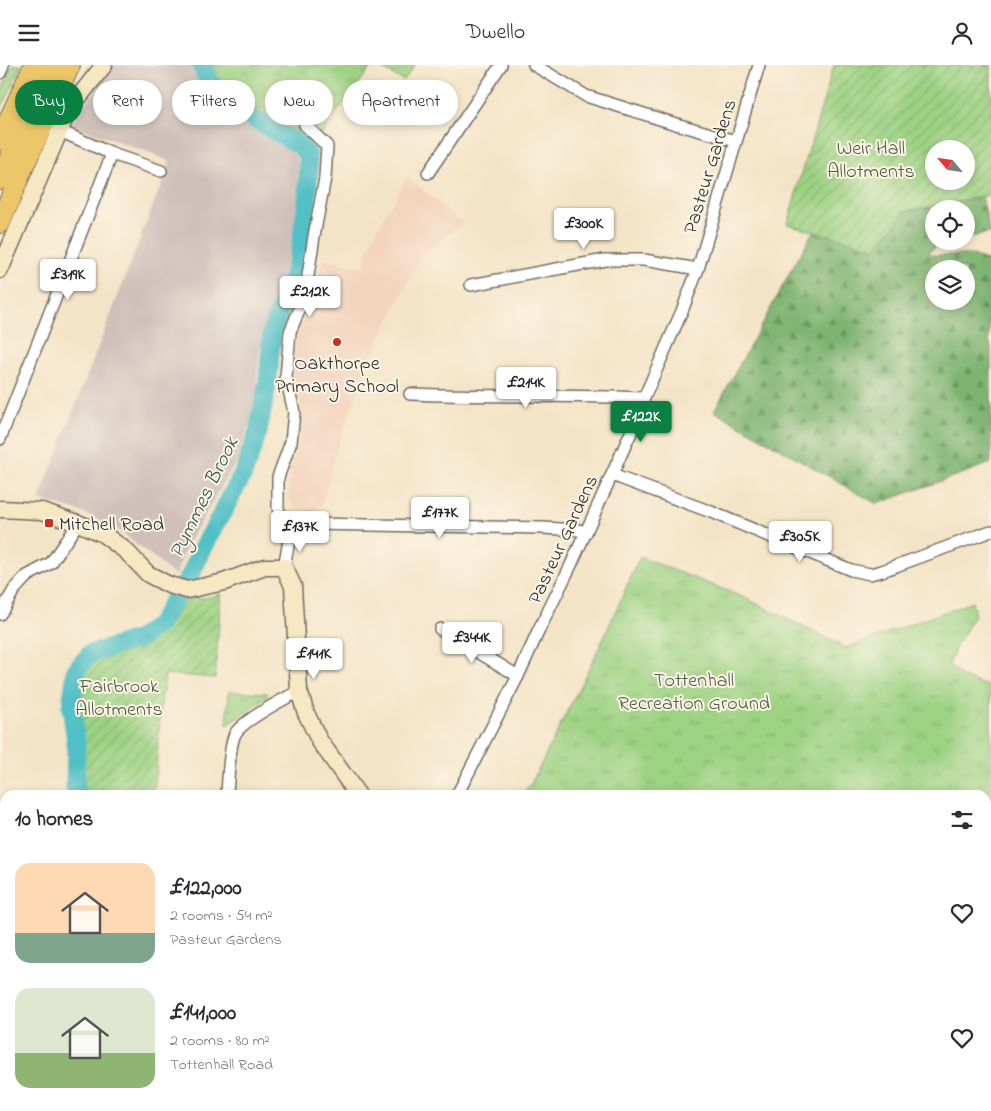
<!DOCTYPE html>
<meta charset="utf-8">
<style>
:root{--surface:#fff;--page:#f7f7f7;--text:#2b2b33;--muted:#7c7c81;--accent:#0b8043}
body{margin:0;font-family:"Indie Flower",sans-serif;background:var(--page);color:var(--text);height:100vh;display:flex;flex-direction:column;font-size:19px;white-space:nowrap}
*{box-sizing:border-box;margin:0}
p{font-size:16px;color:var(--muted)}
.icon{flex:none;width:28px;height:28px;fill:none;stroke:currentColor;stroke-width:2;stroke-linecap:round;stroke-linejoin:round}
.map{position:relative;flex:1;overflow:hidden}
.details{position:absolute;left:0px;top:725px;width:991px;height:321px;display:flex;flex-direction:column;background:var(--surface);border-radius:15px 15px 0 0;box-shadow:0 2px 8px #0003}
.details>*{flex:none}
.hud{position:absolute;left:15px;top:15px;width:500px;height:45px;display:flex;gap:10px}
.needle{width:32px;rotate:299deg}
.buttons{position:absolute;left:925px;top:75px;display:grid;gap:10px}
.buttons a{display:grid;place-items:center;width:50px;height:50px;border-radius:50%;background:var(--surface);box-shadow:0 2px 8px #0003;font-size:25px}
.price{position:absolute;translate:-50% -42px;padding:0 11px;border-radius:5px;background:#fff;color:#222;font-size:16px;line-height:32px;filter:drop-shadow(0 1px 2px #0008)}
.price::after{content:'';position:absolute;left:50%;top:30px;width:15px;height:11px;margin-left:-8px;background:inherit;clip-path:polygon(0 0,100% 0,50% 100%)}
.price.current{background:var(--accent);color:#fff}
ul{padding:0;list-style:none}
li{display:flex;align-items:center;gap:15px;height:125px;padding:0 15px}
li span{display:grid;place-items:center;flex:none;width:140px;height:100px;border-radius:15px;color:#555}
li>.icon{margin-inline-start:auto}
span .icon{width:60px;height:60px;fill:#fffc;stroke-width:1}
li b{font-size:21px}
h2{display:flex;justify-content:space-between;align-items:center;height:60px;padding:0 15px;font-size:21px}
.tag{padding:0 18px;border-radius:22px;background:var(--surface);box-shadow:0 2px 8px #0003;font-size:18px;line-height:45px}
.tag.current{background:var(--accent);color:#fff}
header{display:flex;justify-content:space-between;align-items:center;height:65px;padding:0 15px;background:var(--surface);font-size:22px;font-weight:600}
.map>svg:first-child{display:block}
</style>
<header><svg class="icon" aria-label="menu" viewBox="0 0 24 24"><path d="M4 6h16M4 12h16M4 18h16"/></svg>Dwello<svg class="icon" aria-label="person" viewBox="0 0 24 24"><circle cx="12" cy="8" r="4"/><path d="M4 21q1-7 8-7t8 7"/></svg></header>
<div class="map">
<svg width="991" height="1046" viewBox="0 0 991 1046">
<defs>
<pattern id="grass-tufts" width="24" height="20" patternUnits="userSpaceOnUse" patternTransform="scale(1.25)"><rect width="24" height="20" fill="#9dd283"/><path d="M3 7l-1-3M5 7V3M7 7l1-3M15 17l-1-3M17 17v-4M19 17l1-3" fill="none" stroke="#87b471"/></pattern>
<pattern id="forest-firs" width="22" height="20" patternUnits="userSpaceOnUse" patternTransform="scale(1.25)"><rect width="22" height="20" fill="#7eb471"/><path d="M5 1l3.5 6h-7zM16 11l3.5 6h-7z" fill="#67935d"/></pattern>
<pattern id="garden-furrows" width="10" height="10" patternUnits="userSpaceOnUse" patternTransform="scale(1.25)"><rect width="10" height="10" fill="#9dd283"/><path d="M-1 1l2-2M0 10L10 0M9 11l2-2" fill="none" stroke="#87b471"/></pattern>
</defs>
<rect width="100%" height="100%" fill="#fcf5e5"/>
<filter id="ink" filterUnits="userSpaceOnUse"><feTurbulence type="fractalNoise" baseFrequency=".02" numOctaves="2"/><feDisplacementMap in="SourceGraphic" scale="10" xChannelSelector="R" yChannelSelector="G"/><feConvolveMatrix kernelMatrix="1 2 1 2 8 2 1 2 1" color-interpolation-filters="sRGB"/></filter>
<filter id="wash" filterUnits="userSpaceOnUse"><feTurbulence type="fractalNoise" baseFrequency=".0096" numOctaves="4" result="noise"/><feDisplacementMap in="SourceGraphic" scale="20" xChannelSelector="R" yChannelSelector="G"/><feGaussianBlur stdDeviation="1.12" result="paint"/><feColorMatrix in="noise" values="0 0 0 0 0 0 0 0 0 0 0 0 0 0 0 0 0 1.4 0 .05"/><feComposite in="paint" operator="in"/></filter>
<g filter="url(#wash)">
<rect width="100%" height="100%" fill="#f4e4c7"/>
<polygon fill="#f3d4be" points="407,111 463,158 421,192 394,245 369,295 338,379 322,440 311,449 296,442 288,433 290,405 299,374 302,358 301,342 292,310 295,282 297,272 313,232 323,194 362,203 375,168"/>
<polygon fill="#cfc0ba" points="113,0 192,0 203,21 246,57 295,84 301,106 298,175 290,199 268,250 259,287 255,342 236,397 197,463 184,487 176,511 109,458 73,444 39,435 170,96 71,60"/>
<g fill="url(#grass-tufts)" stroke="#647e57">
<polygon points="192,0 373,0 329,57 319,73 295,84 246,57 203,21"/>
<polygon points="376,0 415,0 404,16"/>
<polygon points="640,492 743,532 846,583 972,537 975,551 956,581 949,600 962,612 991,622 991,940 986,939 986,730 522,730 531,719 600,581"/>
<polygon points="229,626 267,628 268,632 227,660"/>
<polygon points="0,918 5,919 5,1041 35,1041 34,1046 0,1046"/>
<polygon points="683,1041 860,1041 859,1046 694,1046"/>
</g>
<path fill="url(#forest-firs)" stroke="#54704e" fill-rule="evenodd" d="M982,132L990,168L969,172V157H966V144H934V176H941L929,187L933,190H972L991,197V254H989V275L991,282V398L877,439L714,346L813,166L875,183L906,146ZM934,204H966V236H934Z"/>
<g fill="url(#garden-furrows)" stroke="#647e57" fill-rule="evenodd">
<polygon points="12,0 21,0 9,29 0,45 0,30"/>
<path d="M834,0H991V130L906,146L875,183L787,159ZM934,84H966V116H934Z"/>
<path d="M221,529L215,613L165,609L164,628L162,629L154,730H83L80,724L74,622C79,607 84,595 100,591C107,589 113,589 120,587C128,585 136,580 144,575C161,563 172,548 184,532L204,533Z"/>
<polygon points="62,1041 128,1041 128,1046 61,1046"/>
</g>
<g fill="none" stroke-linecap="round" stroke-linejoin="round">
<g stroke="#51bfc6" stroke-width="19">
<polyline points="79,730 75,723 76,677 71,641 76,605 90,589 139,574 160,559 172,537 191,509 202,485 243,409 258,367 268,315 272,267 279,247 291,221 300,184 307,138 309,102 308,90 301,81 254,54 219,27 205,9 202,0"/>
<polyline points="56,1046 57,1041"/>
</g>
</g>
</g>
<g filter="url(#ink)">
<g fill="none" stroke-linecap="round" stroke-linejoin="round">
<g stroke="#716c62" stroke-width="14">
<g id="street">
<polyline points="534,0 586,31 676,59 736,76"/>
<polyline points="0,8 3,0"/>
<polyline points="60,66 112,89 161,106"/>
<polyline points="428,108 501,0"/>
<polyline points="471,220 605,195 644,195 698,204"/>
<path d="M410,329C488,332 566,330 644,333"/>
<polyline points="0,374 112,89"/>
<polyline points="612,410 711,447 851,505 870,509 882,506 991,466"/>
<polyline points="290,470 283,462 278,443 278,412 291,377 294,347 286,312 290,267 305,231 314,171 325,113 327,81 305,60"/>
<polyline points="284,502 290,470 297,461 310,459 543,463 579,465 586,468"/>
<polyline points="0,549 14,525 27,511 51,498 78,458"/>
<polyline points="440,564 518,611"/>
<path d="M227,730C228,716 229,681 235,669C243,655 284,634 299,626"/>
<polyline points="457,730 518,611 539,565 571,500 633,363 644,333 682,246 698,204 759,0"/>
<polyline points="0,899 5,899"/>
<polyline points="204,1046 204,1041"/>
<polyline points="281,1046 282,1041"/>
<polyline points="510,1046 511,1041"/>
<polyline points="915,1046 916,1041"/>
</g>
</g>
<g stroke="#716c62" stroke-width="19">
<g id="secondary">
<polyline points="0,205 65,53 74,38 104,0"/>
<polyline points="0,444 42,446 78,458 103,469 126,486 148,509 169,520 187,525 224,517 265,502 284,502 293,521 299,626 306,648 319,675 358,730"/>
<polyline points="369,1046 369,1041"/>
</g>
</g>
<g stroke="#716c62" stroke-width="22">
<g id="highway">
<polyline points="0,75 34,0"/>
<polyline points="0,114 53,0"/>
<polyline points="0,158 25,98 70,0"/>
</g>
</g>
<use href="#street" stroke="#fff" stroke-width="11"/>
<use href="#secondary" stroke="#f7e8c3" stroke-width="16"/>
<use href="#highway" stroke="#ecc669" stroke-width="20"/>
</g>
</g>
<g fill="#c8321e" stroke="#fcf5e5" stroke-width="2">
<circle cx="337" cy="277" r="5"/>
<rect x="44" y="453" width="10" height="10" rx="2.5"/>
</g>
<g text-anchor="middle" stroke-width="4" stroke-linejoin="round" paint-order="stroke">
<g font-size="20" fill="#4d5d45" stroke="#fcf5e5">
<text x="871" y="89">Weir Hall<tspan x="871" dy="23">Allotments</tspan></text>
<text x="694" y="621">Tottenhall<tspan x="694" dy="23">Recreation Ground</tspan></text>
<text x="119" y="627">Fairbrook<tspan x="119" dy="23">Allotments</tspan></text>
</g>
<g font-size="20" fill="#2b2b2b" stroke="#fcf5e5">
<text transform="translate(709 101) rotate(-73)" y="7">Pasteur Gardens</text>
<text transform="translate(562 474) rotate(-65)" y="7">Pasteur Gardens</text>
</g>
<g font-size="20" fill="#2b2b2b" stroke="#fcf5e5">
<text x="337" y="304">Oakthorpe<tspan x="337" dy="23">Primary School</tspan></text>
<text x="59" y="465" text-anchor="start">Mitchell Road</text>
</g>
<g font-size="21" font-style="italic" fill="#36575a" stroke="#fcf5e5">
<text transform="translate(203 432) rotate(-64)" y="7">Pymmes Brook</text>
</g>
</g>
</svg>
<div class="buttons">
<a><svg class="needle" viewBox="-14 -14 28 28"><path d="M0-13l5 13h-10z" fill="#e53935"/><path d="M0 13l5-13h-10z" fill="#7c7c81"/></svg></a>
<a><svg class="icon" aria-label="locate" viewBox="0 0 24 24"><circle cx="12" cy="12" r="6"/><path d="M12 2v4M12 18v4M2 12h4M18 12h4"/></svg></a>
<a><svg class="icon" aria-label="layers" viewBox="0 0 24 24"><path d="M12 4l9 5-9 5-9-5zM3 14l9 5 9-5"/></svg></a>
</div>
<b class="price" style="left:584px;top:185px">£300K</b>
<b class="price" style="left:68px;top:236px">£319K</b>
<b class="price" style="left:310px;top:253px">£212K</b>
<b class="price" style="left:526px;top:344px">£214K</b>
<b class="price current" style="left:641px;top:378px">£122K</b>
<b class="price" style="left:440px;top:474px">£177K</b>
<b class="price" style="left:300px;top:488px">£137K</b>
<b class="price" style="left:800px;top:498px">£305K</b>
<b class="price" style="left:472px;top:599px">£344K</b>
<b class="price" style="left:314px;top:615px">£141K</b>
<div class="hud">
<a class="tag current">Buy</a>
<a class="tag">Rent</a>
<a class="tag">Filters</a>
<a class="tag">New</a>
<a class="tag">Apartment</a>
</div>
<section class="details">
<h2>10 homes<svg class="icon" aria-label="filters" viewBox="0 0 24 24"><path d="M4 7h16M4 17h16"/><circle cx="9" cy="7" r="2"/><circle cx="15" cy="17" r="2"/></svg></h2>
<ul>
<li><span style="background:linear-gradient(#ffd9b3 70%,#7fa58c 0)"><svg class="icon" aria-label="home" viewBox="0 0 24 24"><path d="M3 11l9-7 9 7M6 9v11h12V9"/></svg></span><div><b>£122,000</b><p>2 rooms · 54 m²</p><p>Pasteur Gardens</p></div><svg class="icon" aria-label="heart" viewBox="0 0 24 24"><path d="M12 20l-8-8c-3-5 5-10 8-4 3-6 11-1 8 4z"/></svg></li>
<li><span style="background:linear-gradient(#dfe7d0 65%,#8fb573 0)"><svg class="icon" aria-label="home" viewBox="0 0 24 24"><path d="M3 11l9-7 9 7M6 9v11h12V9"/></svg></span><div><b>£141,000</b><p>2 rooms · 80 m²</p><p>Tottenhall Road</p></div><svg class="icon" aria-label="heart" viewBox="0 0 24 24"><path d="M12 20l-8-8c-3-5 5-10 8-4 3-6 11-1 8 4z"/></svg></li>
</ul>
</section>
</div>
